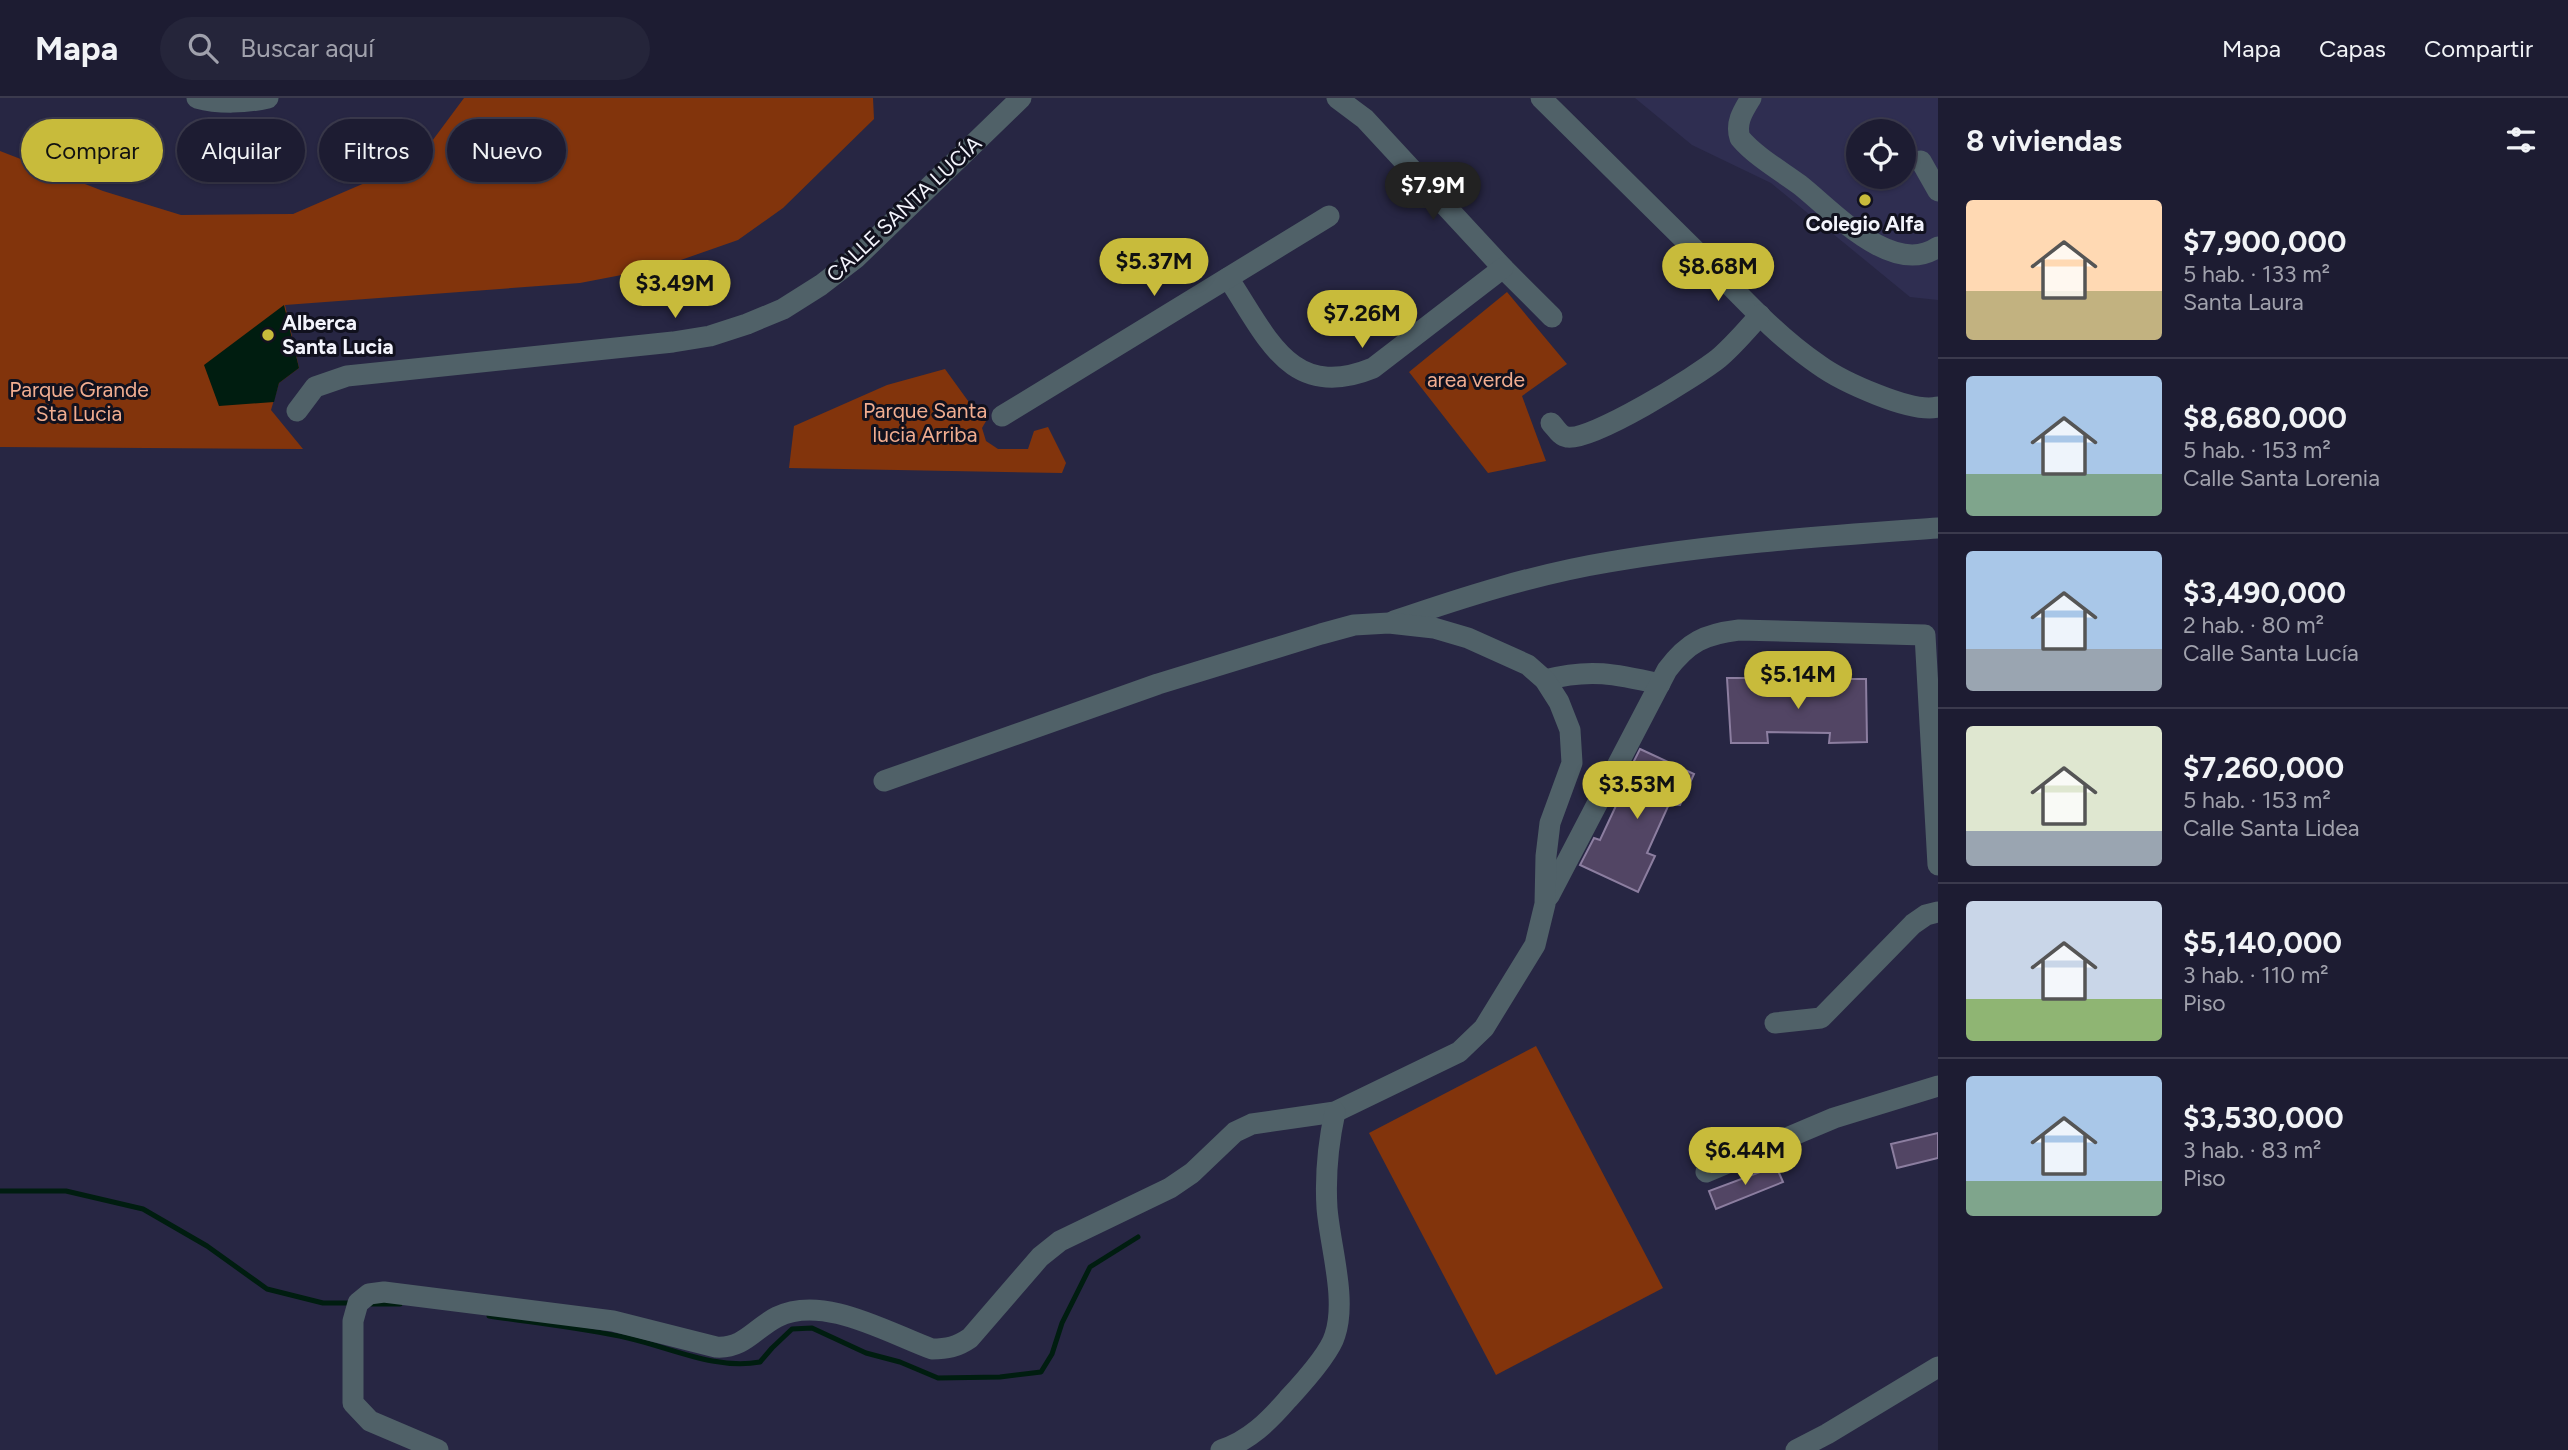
<!DOCTYPE html>
<html lang="es">
<meta charset="utf-8">
<style>
:root{--surface:#1d1c32;--page:#25253a;--text:#f1f3f6;--muted:#a0a1ac;--line:#3b3a4d;--accent:#c8bb3b}
body{margin:0;font-family:Figtree,sans-serif;background:var(--page);color:var(--text);height:100vh;display:flex;flex-direction:column;font-size:26px;white-space:nowrap}
*{box-sizing:border-box;margin:0}
p{font-size:23px;color:var(--muted)}
.icon{flex:none;width:38px;height:38px;fill:none;stroke:currentColor;stroke-width:2;stroke-linecap:round;stroke-linejoin:round}
.map{position:relative;flex:1;overflow:hidden}
.details{display:flex;flex-direction:column;background:var(--surface);width:630px}
.details>*{flex:none}
.top-card{position:absolute;left:21px;top:21px;width:665px;height:63px;display:flex;gap:14px}
.buttons{position:absolute;left:1846px;top:21px;display:grid;gap:14px}
.buttons a{display:grid;place-items:center;width:70px;height:70px;border-radius:50%;background:var(--surface);box-shadow:0 2px 5px #0004,0 0 0 2px var(--line);font-size:35px}
.price{position:absolute;translate:-50% -60px;padding:0 16px;border-radius:24px;background:var(--accent);color:#111;font-size:23px;line-height:46px;filter:drop-shadow(0 2px 4px #0008)}
.price::after{content:'';position:absolute;left:50%;top:42px;width:21px;height:16px;margin-left:-10px;background:inherit;clip-path:polygon(0 0,100% 0,50% 100%)}
.price.current{background:#222;color:#fff}
ul{padding:0;list-style:none}
li{display:flex;align-items:center;gap:21px;height:175px;padding:0 28px}
li+li{border-top:2px solid var(--line)}
li span{display:grid;place-items:center;flex:none;width:196px;height:140px;border-radius:7px;color:#555}
li>.icon{margin-inline-start:auto}
span .icon{width:84px;height:84px;fill:#fffc;stroke-width:1}
li b{font-size:30px}
h2{display:flex;justify-content:space-between;align-items:center;height:84px;padding:0 28px;font-size:30px}
.chip{padding:0 24px;border-radius:32px;background:var(--surface);box-shadow:0 2px 5px #0004,0 0 0 2px var(--line);font-size:24px;line-height:63px}
.chip.current{background:var(--accent);color:#111}
header{display:flex;align-items:center;gap:42px;box-sizing:border-box;height:98px;padding:0 35px;background:var(--surface);border-bottom:2px solid var(--line)}
header strong{font-size:33px}
nav{display:flex;gap:38px;margin-inline-start:auto;font-size:24px}
.search{width:490px;height:63px;background:var(--page);display:flex;align-items:center;gap:18px;box-sizing:border-box;padding:0 24px;border-radius:38px;color:var(--muted);font-size:26px}
main{display:flex;flex:1;min-height:0}
.map>svg:first-child{display:block}
</style>
<header>
<strong>Mapa</strong>
<div class="search"><svg class="icon" aria-label="search" viewBox="0 0 24 24"><circle cx="10" cy="10" r="6"/><path d="M15 15l6 6"/></svg>Buscar aquí</div>
<nav><a>Mapa</a><a>Capas</a><a>Compartir</a></nav>
</header>
<main>
<div class="map">
<svg width="1938" height="1352" viewBox="0 0 1938 1352">
<rect width="100%" height="100%" fill="#272643"/>
<path fill="#2f2e51" fill-rule="evenodd" d="M1635,0H1938V202L1910,199L1771,85L1692,47ZM1858,33H1904V79H1858Z"/>
<g fill="#82340c">
<polygon points="464,0 873,0 874,21 783,110 738,142 658,170 580,185 285,207 299,270 279,285 271,312 303,351 0,349 0,53 103,93 181,117 293,116 418,62"/>
<polygon points="1507,194 1567,266 1522,298 1546,363 1488,375 1409,274"/>
<polygon points="945,271 976,314 989,318 982,330 986,343 998,351 1028,351 1034,333 1048,329 1066,365 1062,375 789,370 794,328 887,287"/>
<polygon points="1536,948 1663,1190 1496,1277 1369,1035"/>
</g>
<polygon fill="#001d10" points="284,207 299,270 279,285 274,304 219,308 204,267"/>
<g fill="none" stroke-linecap="round" stroke-linejoin="round">
<g stroke="#001d10" stroke-width="5">
<polyline points="0,1093 66,1093 143,1111 207,1148 267,1191 323,1205 354,1205"/>
<polyline points="371,1206 400,1206"/>
<path d="M489,1218C535,1225 583,1230 628,1240C672,1250 715,1272 760,1264L772,1250L792,1231L812,1230L866,1255L900,1264L938,1280L1000,1279L1041,1274L1052,1256L1062,1225L1090,1169L1138,1139"/>
</g>
</g>
<g fill="#524564" stroke="#8c7ea0" stroke-width="2">
<polygon points="1727,580 1766,580 1767,592 1822,593 1823,581 1866,581 1867,644 1829,645 1830,635 1767,634 1768,645 1731,645"/>
<polygon points="1640,651 1694,676 1680,707 1669,706 1647,755 1655,758 1638,794 1580,767 1594,740 1600,742 1628,682 1625,681"/>
<polygon points="1938,1035 1938,1060 1897,1070 1891,1046"/>
<polygon points="1776,1068 1783,1084 1716,1111 1709,1093"/>
</g>
<g fill="none" stroke-linecap="round" stroke-linejoin="round">
<g stroke="#506168" stroke-width="21">
<path d="M197,0C219,6 246,5 268,0"/>
<polyline points="1337,0 1365,21 1503,170 1552,219"/>
<path d="M1541,0C1596,54 1650,108 1705,162C1741,198 1776,238 1819,267C1841,283 1912,316 1938,309"/>
<path d="M1751,0C1743,13 1735,25 1740,40C1755,58 1781,73 1800,87C1833,113 1893,180 1938,149"/>
<polyline points="1921,63 1938,93"/>
<path d="M1228,180C1267,238 1290,304 1373,270L1503,170"/>
<polyline points="297,313 315,289 347,278 673,244 710,238 747,226 783,211 821,187 856,160 1021,0"/>
<polyline points="1002,318 1329,118"/>
<path d="M1551,325C1556,330 1560,338 1567,339C1591,344 1698,277 1719,260C1734,247 1747,232 1760,217"/>
<path d="M1394,523C1464,499 1536,476 1609,464C1718,445 1828,438 1938,430"/>
<path d="M1545,582C1590,570 1616,576 1660,586"/>
<path d="M1549,798L1667,572C1688,544 1705,536 1739,532L1925,537L1938,767"/>
<polyline points="1775,925 1821,920 1913,826 1926,817 1938,814"/>
<polyline points="1706,1074 1834,1020 1938,988"/>
<path d="M438,1352L370,1323L353,1305V1223L358,1205L369,1196L384,1194L613,1223L716,1249C744,1251 755,1230 777,1219C823,1196 888,1235 932,1251C947,1251 957,1249 970,1240L1040,1159L1060,1143L1170,1090L1192,1075L1235,1034L1252,1026L1335,1014L1459,954L1484,930L1535,847L1545,806L1546,758L1550,725L1572,665L1570,632L1559,604L1545,582L1528,567L1468,540L1434,530L1389,525L1354,527L1321,536L1158,586L884,683"/>
<path d="M1221,1352C1249,1343 1269,1323 1288,1301C1301,1287 1330,1255 1335,1237C1347,1201 1330,1148 1327,1110C1325,1077 1328,1046 1335,1014"/>
<polyline points="1796,1352 1827,1336 1938,1269"/>
</g>
</g>
<g fill="#c8bb3b" stroke="#11111e" stroke-width="2.5">
<circle cx="1865" cy="102" r="7"/>
<circle cx="268" cy="237" r="7"/>
</g>
<g text-anchor="middle" stroke-width="6" stroke-linejoin="round" paint-order="stroke">
<g font-size="21" fill="#f3f4fc" stroke="#11111e">
<text transform="translate(904 111) rotate(-43)" y="7">CALLE SANTA LUCÍA</text>
</g>
<g font-size="21" font-weight="bold" fill="#f3f4fc" stroke="#11111e">
<text x="1865" y="133">Colegio Alfa</text>
<text x="282" y="232" text-anchor="start">Alberca<tspan x="282" dy="24">Santa Lucia</tspan></text>
</g>
<g font-size="21" fill="#f1ad90" stroke="#11111e">
<text x="1476" y="289">area verde</text>
<text x="79" y="299">Parque Grande<tspan x="79" dy="24">Sta Lucia</tspan></text>
<text x="925" y="320">Parque Santa<tspan x="925" dy="24">lucia Arriba</tspan></text>
</g>
</g>
</svg>
<div class="buttons">
<a><svg class="icon" aria-label="locate" viewBox="0 0 24 24"><circle cx="12" cy="12" r="6"/><path d="M12 2v4M12 18v4M2 12h4M18 12h4"/></svg></a>
</div>
<b class="price current" style="left:1433px;top:124px">$7.9M</b>
<b class="price" style="left:1154px;top:200px">$5.37M</b>
<b class="price" style="left:1718px;top:205px">$8.68M</b>
<b class="price" style="left:675px;top:222px">$3.49M</b>
<b class="price" style="left:1362px;top:252px">$7.26M</b>
<b class="price" style="left:1798px;top:613px">$5.14M</b>
<b class="price" style="left:1637px;top:723px">$3.53M</b>
<b class="price" style="left:1745px;top:1089px">$6.44M</b>
<div class="top-card">
<a class="chip current">Comprar</a>
<a class="chip">Alquilar</a>
<a class="chip">Filtros</a>
<a class="chip">Nuevo</a>
</div>
</div>
<section class="details">
<h2>8 viviendas<svg class="icon" aria-label="filters" viewBox="0 0 24 24"><path d="M4 7h16M4 17h16"/><circle cx="9" cy="7" r="2"/><circle cx="15" cy="17" r="2"/></svg></h2>
<ul>
<li><span style="background:linear-gradient(#ffd9b3 65%,#c2b280 0)"><svg class="icon" aria-label="home" viewBox="0 0 24 24"><path d="M3 11l9-7 9 7M6 9v11h12V9"/></svg></span><div><b>$7,900,000</b><p>5 hab. · 133 m²</p><p>Santa Laura</p></div></li>
<li><span style="background:linear-gradient(#a9c7e8 70%,#7fa58c 0)"><svg class="icon" aria-label="home" viewBox="0 0 24 24"><path d="M3 11l9-7 9 7M6 9v11h12V9"/></svg></span><div><b>$8,680,000</b><p>5 hab. · 153 m²</p><p>Calle Santa Lorenia</p></div></li>
<li><span style="background:linear-gradient(#a9c7e8 70%,#9aa5b1 0)"><svg class="icon" aria-label="home" viewBox="0 0 24 24"><path d="M3 11l9-7 9 7M6 9v11h12V9"/></svg></span><div><b>$3,490,000</b><p>2 hab. · 80 m²</p><p>Calle Santa Lucía</p></div></li>
<li><span style="background:linear-gradient(#dfe7d0 75%,#9aa5b1 0)"><svg class="icon" aria-label="home" viewBox="0 0 24 24"><path d="M3 11l9-7 9 7M6 9v11h12V9"/></svg></span><div><b>$7,260,000</b><p>5 hab. · 153 m²</p><p>Calle Santa Lidea</p></div></li>
<li><span style="background:linear-gradient(#c9d6e8 70%,#8fb573 0)"><svg class="icon" aria-label="home" viewBox="0 0 24 24"><path d="M3 11l9-7 9 7M6 9v11h12V9"/></svg></span><div><b>$5,140,000</b><p>3 hab. · 110 m²</p><p>Piso</p></div></li>
<li><span style="background:linear-gradient(#a9c7e8 75%,#7fa58c 0)"><svg class="icon" aria-label="home" viewBox="0 0 24 24"><path d="M3 11l9-7 9 7M6 9v11h12V9"/></svg></span><div><b>$3,530,000</b><p>3 hab. · 83 m²</p><p>Piso</p></div></li>
</ul>
</section>
</main>
